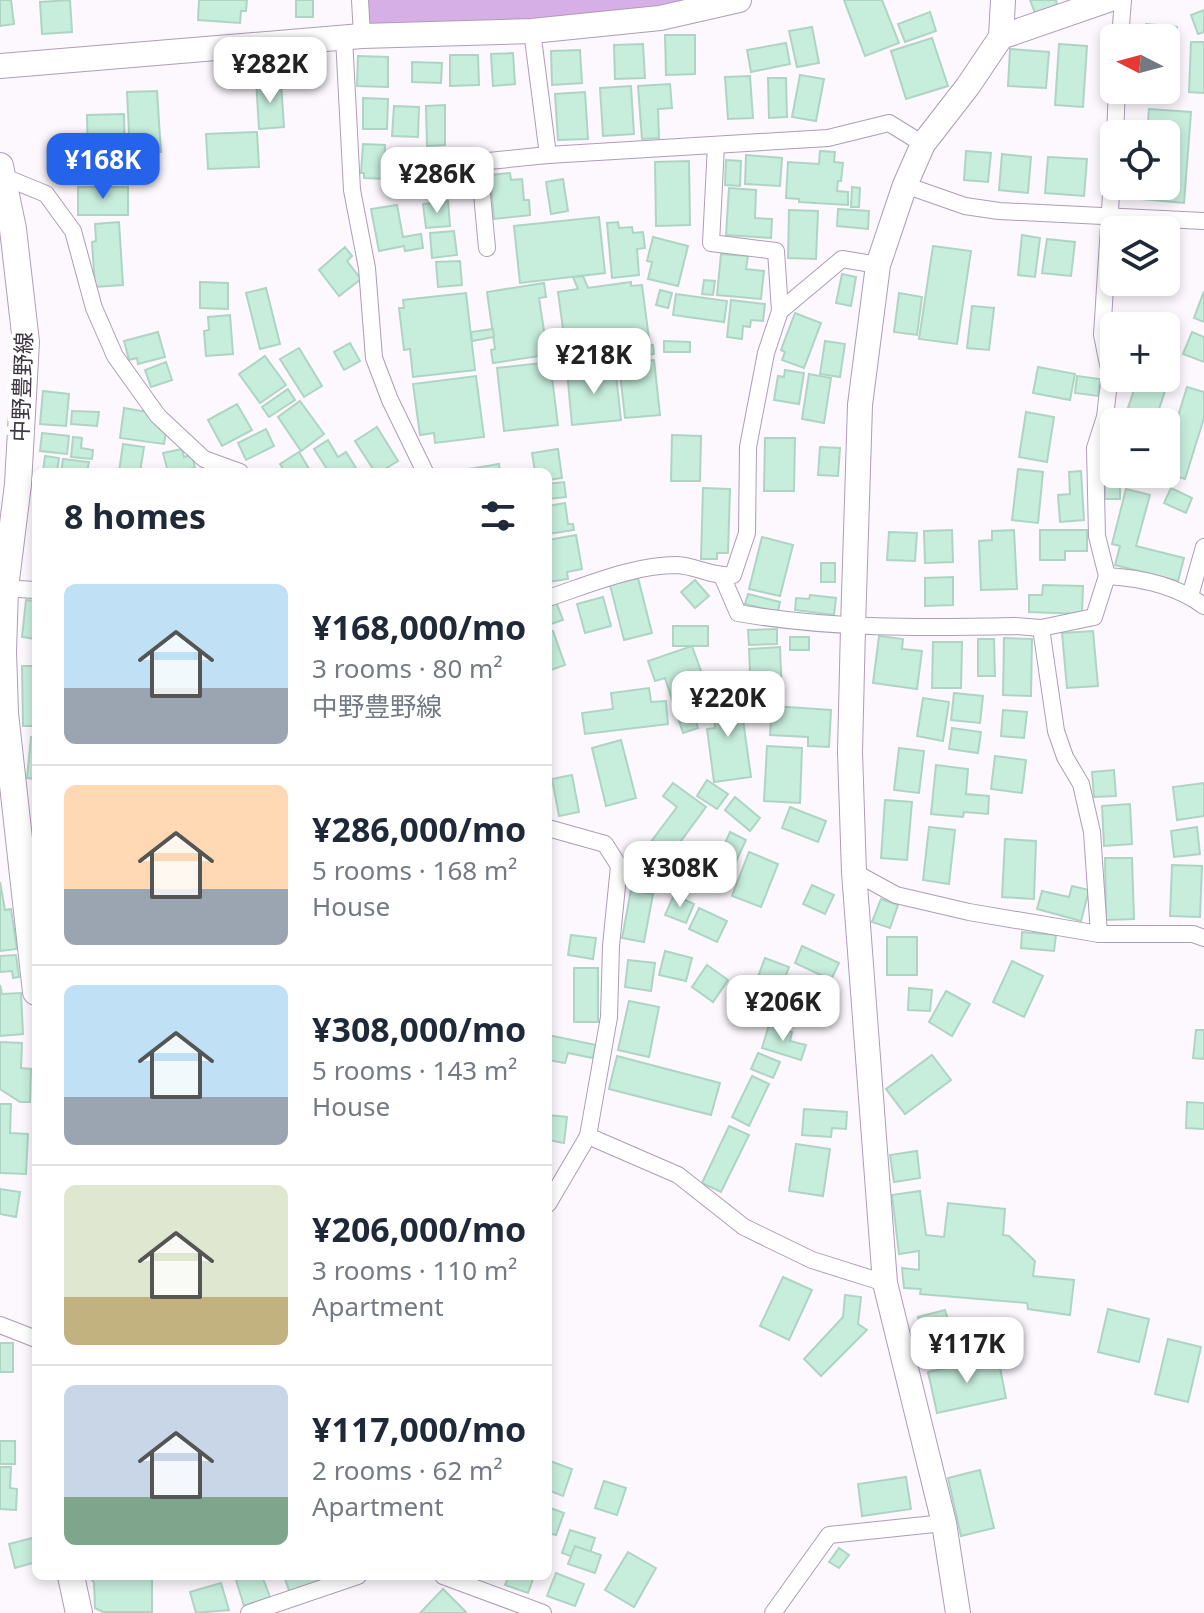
<!DOCTYPE html>
<meta charset="utf-8">
<style>
:root{--surface:#fff;--page:#f2f2f3;--text:#1f2937;--muted:#747a83;--line:#e0e1e3;--accent:#2563eb}
body{margin:0;font-family:"Noto Sans","Noto Sans JP",sans-serif;background:var(--page);color:var(--text);height:100vh;display:flex;flex-direction:column;font-size:30px;white-space:nowrap}
*{box-sizing:border-box;margin:0}
p{font-size:26px;color:var(--muted)}
.icon{flex:none;width:44px;height:44px;fill:none;stroke:currentColor;stroke-width:2;stroke-linecap:round;stroke-linejoin:round}
.map{position:relative;flex:1;overflow:hidden}
.panel{position:absolute;left:32px;top:468px;width:520px;height:1112px;display:flex;flex-direction:column;background:var(--surface);border-radius:12px;box-shadow:0 4px 12px #0003}
.panel>*{flex:none}
.needle{width:52px;rotate:276deg}
.tools{position:absolute;left:1100px;top:24px;display:grid;gap:16px}
.tools a{display:grid;place-items:center;width:80px;height:80px;border-radius:12px;background:var(--surface);box-shadow:0 4px 12px #0003;font-size:40px}
.price{position:absolute;translate:-50% -68px;padding:0 18px;border-radius:16px;background:#fff;color:#222;font-size:26px;line-height:52px;filter:drop-shadow(0 2px 4px #0008)}
.price::after{content:'';position:absolute;left:50%;top:48px;width:24px;height:18px;margin-left:-12px;background:inherit;clip-path:polygon(0 0,100% 0,50% 100%)}
.price.selected{background:var(--accent);color:#fff}
ul{padding:0;list-style:none}
li{display:flex;align-items:center;gap:24px;height:200px;padding:0 32px}
li+li{border-top:2px solid var(--line)}
li span{display:grid;place-items:center;flex:none;width:224px;height:160px;border-radius:12px;color:#555}
li>.icon{margin-inline-start:auto}
span .icon{width:96px;height:96px;fill:#fffc;stroke-width:1}
li b{font-size:34px}
h2{display:flex;justify-content:space-between;align-items:center;height:96px;padding:0 32px;font-size:34px}
.map>svg:first-child{display:block}
</style>
<div class="map">
<svg width="1204" height="1613" viewBox="0 0 1204 1613">
<rect width="100%" height="100%" fill="#fcf8fe"/>
<polygon fill="#d6afe6" points="360,0 739,0 362,36"/>
<g fill="#c7eddd" stroke="#afd4c4" stroke-width="2">
<polygon points="0,0 11,0 14,24 0,26"/>
<polygon points="70,0 72,32 42,34 40,2"/>
<polygon points="199,0 247,0 246,11 241,11 240,23 198,20"/>
<rect x="296" y="0" width="17" height="17"/>
<polygon points="844,0 882,0 899,43 865,56"/>
<polygon points="1030,0 1056,0 1057,5 1035,13"/>
<polygon points="1204,10 1204,32 1198,34 1191,15"/>
<polygon points="930,12 936,31 905,42 898,24"/>
<polygon points="1146,24 1177,27 1174,58 1166,58 1166,38 1145,38"/>
<polygon points="812,27 819,63 797,67 789,31"/>
<polygon points="665,35 695,35 695,74 666,75"/>
<polygon points="932,38 948,86 906,99 891,51"/>
<polygon points="1191,42 1204,42 1204,93 1189,92"/>
<polygon points="786,43 790,64 751,72 747,50"/>
<polygon points="643,44 645,78 615,79 614,45"/>
<polygon points="1059,44 1087,46 1083,107 1055,105"/>
<polygon points="1010,49 1049,52 1046,88 1008,86"/>
<polygon points="580,50 582,83 552,85 551,51"/>
<polygon points="513,53 515,84 493,86 491,54"/>
<polygon points="450,55 478,55 479,85 450,86"/>
<polygon points="358,56 388,57 388,87 357,86"/>
<polygon points="412,62 442,63 441,83 412,82"/>
<polygon points="1166,68 1173,68 1170,100 1140,98 1140,90 1166,90"/>
<polygon points="800,75 824,79 816,121 792,117"/>
<polygon points="750,76 753,118 728,119 725,77"/>
<polygon points="264,78 264,84 281,83 284,127 259,129 256,79"/>
<polygon points="768,78 786,78 787,117 769,118"/>
<polygon points="670,84 672,108 658,109 659,138 642,139 638,86"/>
<polygon points="631,86 634,134 603,136 600,88"/>
<polygon points="157,91 161,152 130,153 127,92"/>
<polygon points="585,92 588,139 558,140 555,94"/>
<polygon points="363,98 388,99 387,129 363,129"/>
<polygon points="445,105 445,145 427,146 426,106"/>
<polygon points="394,106 419,107 418,137 392,136"/>
<polygon points="1149,109 1191,112 1184,203 1142,199 1143,186 1166,186 1166,134 1147,134"/>
<polygon points="124,114 125,157 88,158 87,115"/>
<polygon points="257,132 259,167 208,169 206,134"/>
<polygon points="363,144 385,145 384,168 390,168 389,179 364,178 364,173 361,173"/>
<polygon points="419,148 423,186 401,188 398,150"/>
<polygon points="820,151 835,152 834,162 843,163 841,181 838,181 837,191 848,192 848,205 799,202 799,199 786,198 788,162 819,164"/>
<polygon points="966,151 991,153 988,182 964,180"/>
<polygon points="1002,154 1031,157 1028,193 999,190"/>
<polygon points="746,155 782,158 780,186 745,184"/>
<polygon points="1048,157 1087,159 1084,196 1045,193"/>
<polygon points="726,160 741,161 740,186 725,185"/>
<polygon points="689,161 690,225 656,226 655,162"/>
<polygon points="510,173 511,180 522,179 524,200 529,200 530,215 494,219 490,175"/>
<polygon points="563,179 568,211 551,214 546,182"/>
<rect x="78" y="187" width="50" height="28"/>
<polygon points="852,187 860,188 859,207 851,207"/>
<polygon points="729,188 756,190 755,218 772,219 771,238 726,235"/>
<polygon points="448,201 450,226 426,228 423,204"/>
<polygon points="397,205 403,237 421,234 423,248 405,251 404,246 379,251 371,209"/>
<polygon points="838,209 869,211 868,229 837,226"/>
<polygon points="789,210 818,211 816,259 788,258"/>
<polygon points="599,217 605,273 520,283 514,226"/>
<polygon points="119,222 123,285 95,287 92,242 96,241 95,224"/>
<polygon points="618,222 619,228 632,227 633,233 643,232 645,248 637,249 639,275 612,278 607,223"/>
<polygon points="454,231 457,255 432,258 430,233"/>
<polygon points="1022,235 1040,238 1035,277 1018,275"/>
<polygon points="653,237 688,246 678,286 648,279 652,262 647,261"/>
<polygon points="1047,239 1075,242 1071,276 1042,273"/>
<polygon points="933,246 971,251 957,344 919,339"/>
<polygon points="345,247 352,256 347,261 361,279 339,296 319,270"/>
<polygon points="721,254 748,256 746,269 764,271 761,299 717,295"/>
<polygon points="460,261 462,285 438,287 436,262"/>
<polygon points="842,274 856,277 851,306 836,303"/>
<polygon points="583,276 588,288 631,282 631,286 642,285 649,339 566,351 558,292 578,289 573,277"/>
<polygon points="704,280 715,281 713,295 702,294"/>
<polygon points="200,282 228,283 228,309 200,308"/>
<polygon points="544,283 546,297 539,298 546,344 550,344 552,354 493,363 491,350 495,349 487,292"/>
<polygon points="266,288 280,344 260,349 246,293"/>
<polygon points="660,290 672,293 668,308 656,305"/>
<polygon points="1204,291 1204,322 1194,318"/>
<polygon points="466,293 475,370 413,377 410,349 404,350 399,308 404,308 403,300"/>
<polygon points="899,293 922,297 917,335 894,332"/>
<polygon points="676,294 727,301 724,322 673,315"/>
<polygon points="731,300 765,304 763,321 751,320 750,327 743,326 742,339 727,337"/>
<polygon points="972,306 994,308 989,350 967,348"/>
<polygon points="795,313 821,323 804,368 782,360 785,352 781,350"/>
<polygon points="230,315 233,354 206,356 204,331 209,330 208,317"/>
<polygon points="493,329 494,337 472,341 471,332"/>
<polygon points="158,332 165,357 138,364 137,358 129,360 124,341"/>
<polygon points="1192,332 1204,337 1204,362 1183,354"/>
<polygon points="664,341 690,342 690,352 664,352"/>
<polygon points="825,341 845,344 840,377 820,374"/>
<polygon points="350,343 360,361 344,370 334,352"/>
<polygon points="626,345 626,349 653,345 654,354 568,366 567,354"/>
<polygon points="299,348 322,386 304,397 280,359"/>
<polygon points="265,356 286,385 260,403 239,374"/>
<polygon points="654,360 660,415 625,418 619,364"/>
<polygon points="166,362 172,380 151,387 145,370"/>
<polygon points="550,362 558,425 504,431 497,368"/>
<polygon points="615,366 621,420 572,425 567,371"/>
<polygon points="1038,367 1075,374 1070,400 1033,393"/>
<polygon points="785,370 804,373 799,404 774,400 778,376 784,377"/>
<polygon points="809,374 831,378 824,423 802,419"/>
<polygon points="476,376 484,437 435,443 434,433 420,435 413,384"/>
<polygon points="1077,376 1100,379 1098,396 1075,393"/>
<polygon points="1137,381 1165,391 1155,421 1127,411"/>
<polygon points="1187,387 1204,392 1204,418 1185,479 1166,473 1166,455"/>
<polygon points="288,389 295,400 269,417 262,407"/>
<polygon points="43,391 69,394 66,426 40,424"/>
<polygon points="300,401 324,434 301,451 278,417"/>
<polygon points="237,404 252,430 222,446 208,420"/>
<polygon points="124,408 147,412 166,432 164,444 120,438"/>
<polygon points="72,411 99,412 97,426 71,424"/>
<polygon points="1026,412 1054,417 1047,462 1019,457"/>
<polygon points="377,427 398,461 380,472 375,472 355,441"/>
<polygon points="266,429 274,446 246,460 238,443"/>
<polygon points="42,433 69,436 67,454 40,451"/>
<polygon points="672,435 701,436 700,481 671,481"/>
<polygon points="73,437 82,438 81,448 93,450 92,459 71,457"/>
<polygon points="765,438 795,438 794,491 764,491"/>
<polygon points="328,440 338,457 346,452 356,468 351,472 329,472 314,449"/>
<polygon points="123,444 144,447 140,472 119,472"/>
<polygon points="820,447 840,448 838,476 818,475"/>
<polygon points="182,449 184,457 192,455 195,468 168,472 163,453"/>
<polygon points="558,449 562,478 548,480 548,472 535,472 532,453"/>
<polygon points="299,452 311,472 285,472 280,464"/>
<polygon points="45,456 59,458 57,472 43,472"/>
<polygon points="63,459 89,462 87,472 61,472"/>
<polygon points="499,464 500,472 451,472"/>
<polygon points="1105,467 1114,467 1114,474 1150,474 1150,487 1120,487 1120,499 1105,499"/>
<polygon points="1018,469 1043,472 1038,523 1012,520"/>
<polygon points="1081,471 1084,520 1060,522 1058,495 1070,494 1069,472"/>
<polygon points="564,482 566,497 548,499 548,484"/>
<polygon points="703,488 730,489 728,553 717,553 717,559 701,559"/>
<polygon points="1171,488 1192,498 1186,513 1164,503"/>
<polygon points="1126,489 1150,495 1136,546 1184,558 1178,581 1115,565 1120,546 1112,544"/>
<polygon points="565,503 568,524 573,524 574,530 548,534 548,506"/>
<polygon points="952,530 953,562 925,563 924,531"/>
<polygon points="1014,530 1017,589 981,590 979,541 992,540 992,531"/>
<polygon points="1040,530 1087,530 1087,551 1065,551 1065,560 1040,560"/>
<polygon points="889,532 917,533 915,561 887,560"/>
<polygon points="576,535 582,569 567,572 568,579 548,582 548,540"/>
<polygon points="762,537 793,545 780,596 749,589"/>
<rect x="821" y="563" width="14" height="19"/>
<polygon points="953,577 953,605 925,606 925,578"/>
<polygon points="638,578 652,633 624,640 610,585"/>
<polygon points="695,580 709,596 695,608 681,592"/>
<polygon points="1043,585 1083,586 1082,614 1029,612 1029,595 1042,595"/>
<polygon points="748,594 780,602 778,612 745,604"/>
<polygon points="810,595 836,598 834,615 795,610 796,598 809,599"/>
<polygon points="603,597 611,626 585,633 577,604"/>
<polygon points="26,600 36,601 36,639 22,637"/>
<polygon points="556,602 563,620 548,625 548,605"/>
<rect x="673" y="626" width="35" height="20"/>
<polygon points="777,629 777,644 749,645 748,630"/>
<polygon points="553,631 565,665 548,671 548,632"/>
<polygon points="1093,631 1098,686 1067,688 1062,633"/>
<polygon points="879,636 903,639 902,649 922,651 917,689 873,683"/>
<rect x="790" y="637" width="19" height="13"/>
<polygon points="1004,638 1032,639 1031,696 1003,695"/>
<polygon points="978,639 994,639 995,676 978,676"/>
<polygon points="933,642 962,642 961,688 932,688"/>
<polygon points="692,646 711,699 691,706 698,728 683,733 665,678 655,681 648,661"/>
<polygon points="780,647 782,696 751,697 749,649"/>
<polygon points="22,666 36,666 36,726 23,726"/>
<polygon points="649,688 651,702 666,701 668,724 585,734 582,713 613,709 611,693"/>
<polygon points="739,691 751,777 714,782 707,729 715,728 711,695"/>
<polygon points="954,693 983,696 980,723 951,720"/>
<polygon points="923,698 949,702 943,741 917,736"/>
<polygon points="772,706 831,710 829,747 808,746 808,737 770,735"/>
<polygon points="1003,710 1027,712 1024,738 1001,736"/>
<polygon points="952,728 981,732 978,753 949,749"/>
<polygon points="31,737 36,738 36,779 27,778"/>
<polygon points="621,740 636,798 606,806 592,748"/>
<polygon points="767,746 802,748 800,803 764,801"/>
<polygon points="899,748 924,751 919,793 894,790"/>
<polygon points="995,756 1026,760 1022,793 991,789"/>
<polygon points="936,765 968,769 966,794 989,796 988,814 964,812 963,817 931,814"/>
<polygon points="1114,770 1116,796 1094,797 1092,772"/>
<polygon points="572,775 579,812 559,816 552,779"/>
<polygon points="707,780 728,794 717,809 697,796"/>
<polygon points="673,783 706,807 669,857 650,843 677,807 663,796"/>
<polygon points="1204,783 1204,816 1177,820 1173,787"/>
<polygon points="735,797 760,818 750,831 725,810"/>
<polygon points="885,800 912,802 907,860 881,858"/>
<polygon points="1130,804 1132,844 1104,846 1102,806"/>
<polygon points="790,807 826,821 818,842 782,828"/>
<polygon points="929,827 955,830 949,884 923,880"/>
<polygon points="1197,827 1200,854 1174,857 1171,831"/>
<polygon points="730,832 746,840 724,887 709,879"/>
<polygon points="1005,839 1036,841 1034,899 1002,897"/>
<polygon points="749,852 778,864 761,907 732,896"/>
<polygon points="1105,858 1132,858 1134,919 1106,920"/>
<polygon points="679,859 703,868 697,883 674,873"/>
<polygon points="1172,865 1202,866 1200,917 1170,916"/>
<polygon points="0,882 5,910 11,909 17,949 0,951"/>
<polygon points="812,885 834,895 825,914 803,904"/>
<polygon points="1072,886 1089,890 1081,921 1037,909 1042,891 1069,897"/>
<polygon points="631,890 653,894 644,942 622,938"/>
<polygon points="674,895 694,904 686,923 665,915"/>
<polygon points="881,899 898,905 890,928 872,922"/>
<polygon points="699,908 727,921 717,942 689,929"/>
<polygon points="1022,932 1056,935 1054,951 1021,948"/>
<polygon points="571,935 596,938 593,959 568,955"/>
<rect x="887" y="937" width="30" height="38"/>
<polygon points="802,946 839,963 831,980 795,963"/>
<polygon points="665,951 692,958 686,981 659,975"/>
<polygon points="16,955 19,977 13,978 12,971 0,972 0,956"/>
<polygon points="765,958 789,967 771,1015 747,1006"/>
<polygon points="628,960 655,963 651,991 625,987"/>
<polygon points="1012,961 1043,976 1024,1017 993,1002"/>
<polygon points="707,965 728,980 713,1002 692,987"/>
<rect x="574" y="968" width="24" height="54"/>
<polygon points="0,985 2,994 21,993 23,1034 0,1036"/>
<polygon points="909,988 932,990 930,1011 908,1010"/>
<polygon points="946,991 970,1004 952,1036 929,1022"/>
<polygon points="629,1001 659,1007 649,1057 618,1050"/>
<polygon points="769,1025 792,1032 790,1041 806,1045 801,1060 762,1048"/>
<polygon points="1196,1030 1204,1030 1204,1059 1193,1058"/>
<polygon points="548,1035 596,1045 593,1058 568,1053 565,1063 548,1060"/>
<polygon points="0,1042 22,1043 21,1068 31,1069 30,1102 20,1102 0,1089"/>
<polygon points="758,1053 780,1062 773,1078 751,1069"/>
<polygon points="932,1055 951,1080 905,1114 886,1089"/>
<polygon points="617,1056 720,1083 711,1115 609,1089"/>
<polygon points="752,1076 769,1084 749,1126 732,1117"/>
<polygon points="1187,1102 1204,1103 1204,1129 1186,1128"/>
<polygon points="0,1104 11,1104 10,1133 28,1134 26,1174 0,1173"/>
<polygon points="804,1109 847,1112 846,1129 832,1128 831,1137 802,1135"/>
<polygon points="548,1115 567,1117 564,1143 548,1140"/>
<polygon points="729,1126 749,1135 721,1192 702,1183"/>
<polygon points="796,1144 830,1149 823,1196 789,1191"/>
<polygon points="917,1151 920,1178 894,1182 890,1155"/>
<polygon points="0,1189 20,1192 16,1217 0,1214"/>
<polygon points="920,1191 926,1235 944,1237 948,1203 1005,1209 1003,1235 1009,1236 1035,1261 1033,1276 1074,1280 1070,1315 1028,1309 1027,1303 920,1294 921,1289 904,1288 902,1268 919,1270 919,1251 899,1254 892,1195"/>
<polygon points="783,1277 812,1290 789,1340 760,1326"/>
<polygon points="845,1295 861,1297 858,1324 867,1330 821,1376 804,1359 843,1317"/>
<polygon points="1108,1309 1149,1319 1139,1362 1098,1352"/>
<polygon points="945,1310 956,1347 928,1354 918,1317"/>
<polygon points="990,1318 997,1343 970,1351 963,1326"/>
<polygon points="1168,1339 1201,1347 1188,1402 1155,1394"/>
<rect x="0" y="1343" width="13" height="29"/>
<polygon points="998,1358 1006,1398 937,1413 928,1372"/>
<rect x="0" y="1441" width="15" height="23"/>
<polygon points="550,1461 572,1469 563,1496 548,1490"/>
<polygon points="0,1467 11,1467 10,1488 17,1489 16,1510 0,1509"/>
<polygon points="980,1470 994,1528 961,1536 948,1478"/>
<polygon points="906,1477 911,1509 862,1516 858,1484"/>
<polygon points="604,1481 626,1488 617,1515 595,1508"/>
<polygon points="548,1507 564,1513 556,1535 548,1533"/>
<polygon points="570,1530 595,1538 587,1562 562,1553"/>
<polygon points="36,1537 36,1562 15,1568 9,1544"/>
<polygon points="575,1546 601,1555 595,1573 568,1564"/>
<polygon points="839,1548 849,1555 839,1568 829,1562"/>
<polygon points="628,1552 656,1568 634,1607 605,1590"/>
<polygon points="556,1573 584,1584 575,1606 547,1596"/>
<polygon points="87,1576 152,1576 152,1612 103,1612 95,1608 94,1582"/>
<polygon points="248,1576 262,1576 270,1597 244,1606 236,1580"/>
<polygon points="284,1576 316,1576 319,1586 291,1596"/>
<polygon points="509,1576 534,1576 528,1593 505,1585"/>
<polygon points="221,1583 229,1610 196,1613 190,1592"/>
<polygon points="443,1589 466,1612 464,1613 420,1613"/>
</g>
<g fill="none" stroke-linecap="round" stroke-linejoin="round">
<g stroke="#af9cb7" stroke-width="18">
<g id="street">
<polyline points="360,0 362,36"/>
<polyline points="532,31 548,155"/>
<polyline points="344,38 352,190 367,268 374,358 390,400 425,472"/>
<polyline points="1120,38 1123,0"/>
<polyline points="1115,134 1117,90"/>
<polyline points="716,145 711,243 776,251 780,311"/>
<polyline points="2,176 46,194 73,231 94,308 115,356 158,416 204,459 240,472"/>
<polyline points="905,185 965,206 999,211 1204,221"/>
<polyline points="487,248 479,162 548,155 828,138 889,123 923,144"/>
<path d="M722,576L738,613C830,629 922,628 1015,626L1041,628L1094,617L1107,576L1097,536L1095,448L1105,417L1110,374L1102,335L1114,148"/>
<path d="M1107,576C1141,578 1176,585 1204,606"/>
<polyline points="0,588 36,590"/>
<polyline points="1190,596 1204,547"/>
<path d="M548,598C588,585 633,565 677,565C696,566 713,577 733,575L747,533L748,447L766,353L780,311L842,259L878,265"/>
<polyline points="1041,628 1056,731 1065,757 1081,784 1092,832 1099,934"/>
<polyline points="548,828 605,844 619,866 611,946 609,1017 588,1136 548,1204"/>
<polyline points="854,872 896,895 969,912 1099,934 1193,934 1204,938"/>
<polyline points="588,1136 678,1175 744,1227 812,1260 885,1283"/>
<polyline points="0,1325 36,1339"/>
<polyline points="443,1576 543,1613"/>
<polyline points="249,1613 358,1576"/>
<polyline points="773,1613 829,1535 944,1523"/>
</g>
</g>
<g stroke="#af9cb7" stroke-width="26">
<g id="secondary">
<polyline points="1001,37 1108,0"/>
<polyline points="0,66 362,36 532,31 660,18 739,0"/>
<polyline points="958,1613 944,1523 885,1283 854,872 850,752 853,627 860,405 878,265 905,185 923,144 968,86 1001,37 1003,0"/>
</g>
</g>
<g stroke="#af9cb7" stroke-width="28">
<g id="primary">
<polyline points="0,166 13,229 26,342 18,484 5,588 3,651 5,713 36,992"/>
<polyline points="71,1576 79,1613"/>
</g>
</g>
<use href="#street" stroke="#fff" stroke-width="16"/>
<use href="#secondary" stroke="#fff" stroke-width="24"/>
<use href="#primary" stroke="#fff" stroke-width="26"/>
</g>
<g text-anchor="middle" stroke-width="8" stroke-linejoin="round" paint-order="stroke">
<g font-size="22" fill="#3d3541" stroke="#fff">
<text transform="translate(22 387) rotate(-88)" y="8">中野豊野線</text>
</g>
</g>
</svg>
<div class="tools">
<a><svg class="needle" viewBox="-14 -14 28 28"><path d="M0-13l5 13h-10z" fill="#e53935"/><path d="M0 13l5-13h-10z" fill="#747a83"/></svg></a>
<a><svg class="icon" aria-label="locate" viewBox="0 0 24 24"><circle cx="12" cy="12" r="6"/><path d="M12 2v4M12 18v4M2 12h4M18 12h4"/></svg></a>
<a><svg class="icon" aria-label="layers" viewBox="0 0 24 24"><path d="M12 4l9 5-9 5-9-5zM3 14l9 5 9-5"/></svg></a>
<a>+</a>
<a>−</a>
</div>
<b class="price" style="left:270px;top:105px">¥282K</b>
<b class="price selected" style="left:103px;top:201px">¥168K</b>
<b class="price" style="left:437px;top:215px">¥286K</b>
<b class="price" style="left:594px;top:396px">¥218K</b>
<b class="price" style="left:728px;top:739px">¥220K</b>
<b class="price" style="left:680px;top:909px">¥308K</b>
<b class="price" style="left:783px;top:1043px">¥206K</b>
<b class="price" style="left:967px;top:1385px">¥117K</b>
<section class="panel">
<h2>8 homes<svg class="icon" aria-label="filters" viewBox="0 0 24 24"><path d="M4 7h16M4 17h16"/><circle cx="9" cy="7" r="2"/><circle cx="15" cy="17" r="2"/></svg></h2>
<ul>
<li><span style="background:linear-gradient(#bfe0f5 65%,#9aa5b1 0)"><svg class="icon" aria-label="home" viewBox="0 0 24 24"><path d="M3 11l9-7 9 7M6 9v11h12V9"/></svg></span><div><b>¥168,000/mo</b><p>3 rooms · 80 m²</p><p>中野豊野線</p></div></li>
<li><span style="background:linear-gradient(#ffd9b3 65%,#9aa5b1 0)"><svg class="icon" aria-label="home" viewBox="0 0 24 24"><path d="M3 11l9-7 9 7M6 9v11h12V9"/></svg></span><div><b>¥286,000/mo</b><p>5 rooms · 168 m²</p><p>House</p></div></li>
<li><span style="background:linear-gradient(#bfe0f5 70%,#9aa5b1 0)"><svg class="icon" aria-label="home" viewBox="0 0 24 24"><path d="M3 11l9-7 9 7M6 9v11h12V9"/></svg></span><div><b>¥308,000/mo</b><p>5 rooms · 143 m²</p><p>House</p></div></li>
<li><span style="background:linear-gradient(#dfe7d0 70%,#c2b280 0)"><svg class="icon" aria-label="home" viewBox="0 0 24 24"><path d="M3 11l9-7 9 7M6 9v11h12V9"/></svg></span><div><b>¥206,000/mo</b><p>3 rooms · 110 m²</p><p>Apartment</p></div></li>
<li><span style="background:linear-gradient(#c9d6e8 70%,#7fa58c 0)"><svg class="icon" aria-label="home" viewBox="0 0 24 24"><path d="M3 11l9-7 9 7M6 9v11h12V9"/></svg></span><div><b>¥117,000/mo</b><p>2 rooms · 62 m²</p><p>Apartment</p></div></li>
</ul>
</section>
</div>
